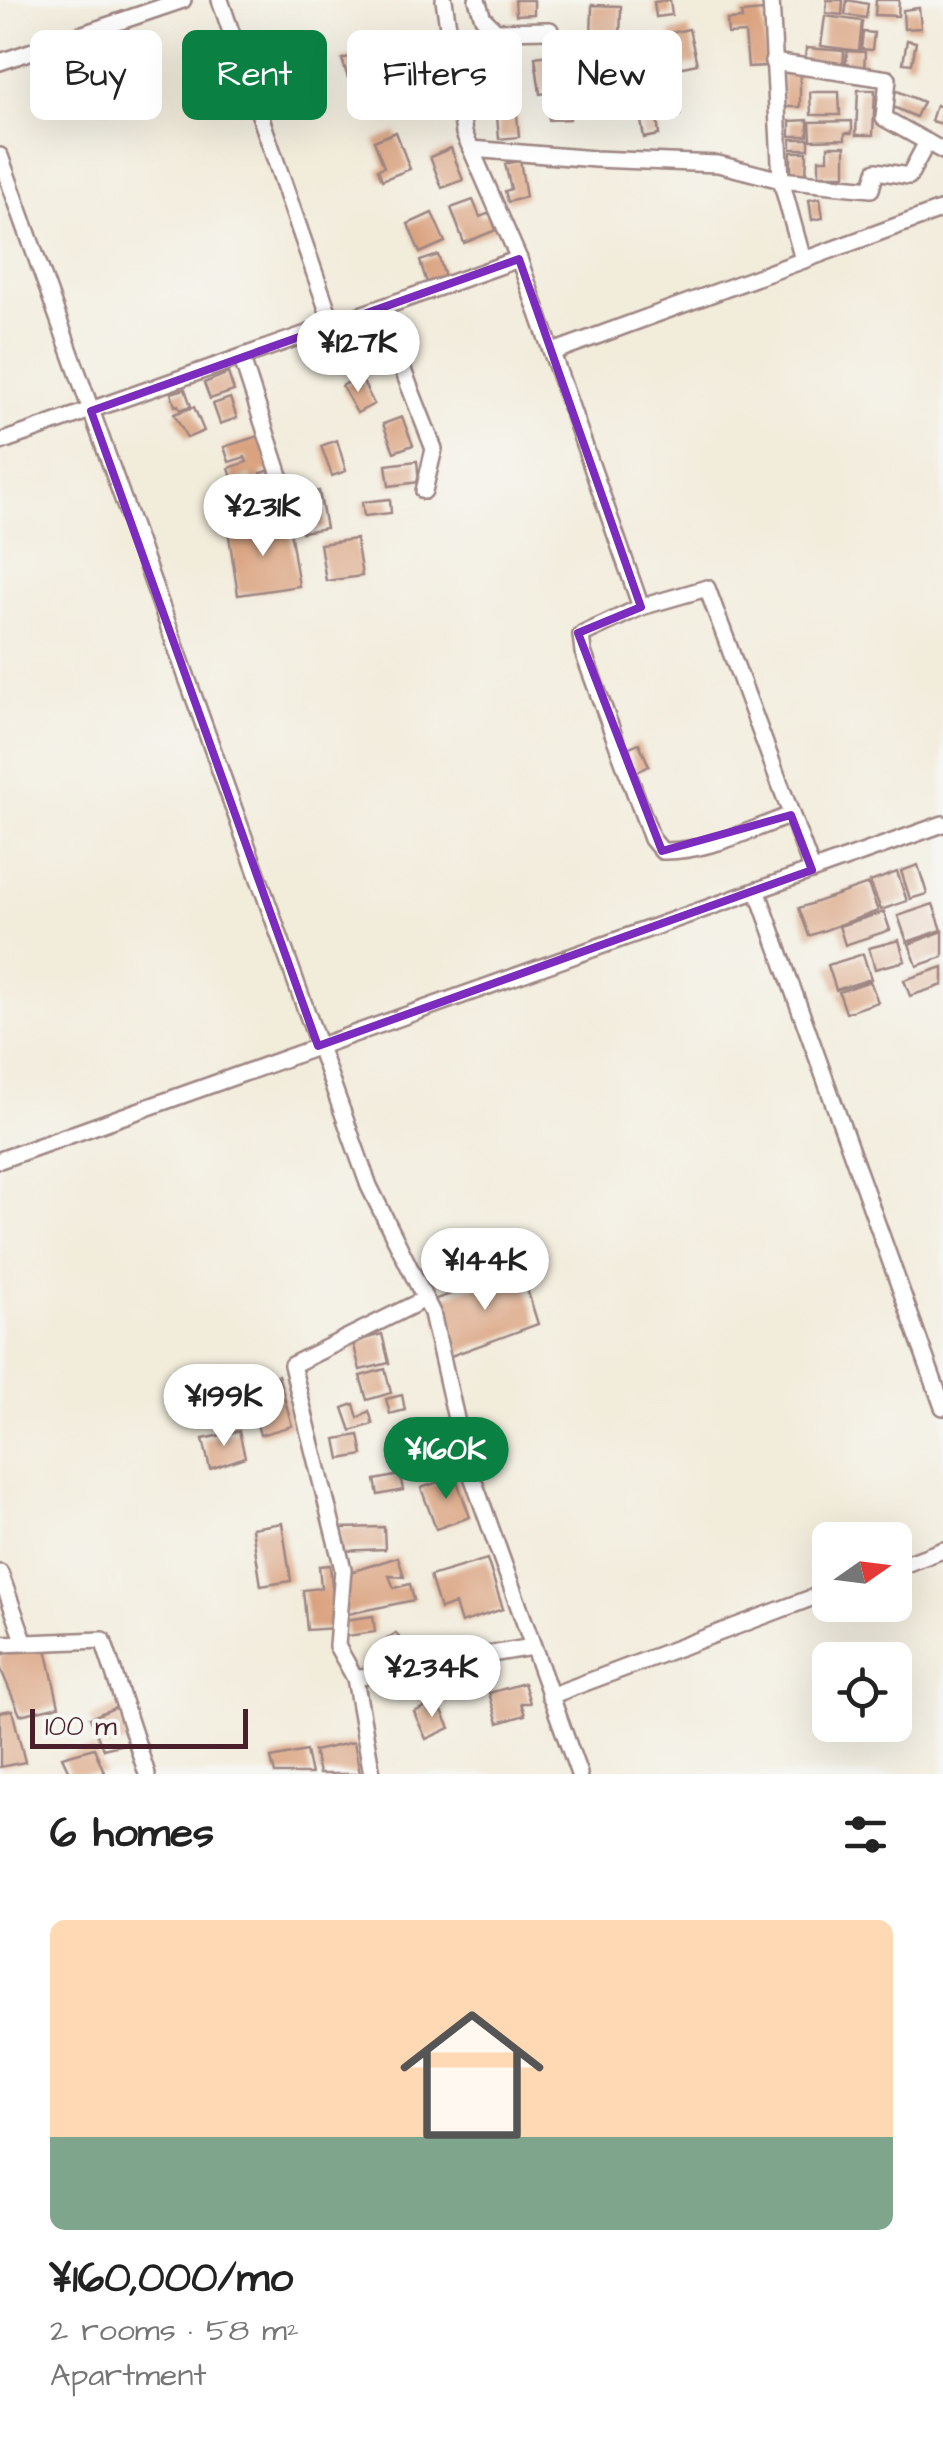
<!DOCTYPE html>
<meta charset="utf-8">
<style>
:root{--surface:#fff;--page:#f6f6f6;--text:#222;--muted:#767676;--line:#e0e0e0;--accent:#0b8043}
body{margin:0;font-family:"Architects Daughter",sans-serif;background:var(--page);color:var(--text);height:100vh;display:flex;flex-direction:column;font-size:38px;white-space:nowrap}
*{box-sizing:border-box;margin:0}
p{font-size:32px;color:var(--muted)}
.icon{flex:none;width:55px;height:55px;fill:none;stroke:currentColor;stroke-width:2;stroke-linecap:round;stroke-linejoin:round}
.map{position:relative;height:1774px;overflow:hidden}
.details{display:flex;flex-direction:column;background:var(--surface);flex:1}
.details>*{flex:none}
.hud{position:absolute;left:30px;top:30px;width:885px;height:90px;display:flex;gap:20px}
.needle{width:65px;rotate:76deg}
.tools{position:absolute;left:812px;top:1522px;display:grid;gap:20px}
.tools a{display:grid;place-items:center;width:100px;height:100px;border-radius:15px;background:var(--surface);box-shadow:0 10px 40px #0002;font-size:50px}
.scale{position:absolute;left:30px;bottom:25px;width:218px;box-sizing:border-box;padding-left:10px;border:5px solid #4a1f2b;border-top:0;font-size:28px;line-height:35px;white-space:nowrap;color:#4a1f2b;-webkit-text-stroke:8px #f6f6f2;paint-order:stroke}
.price{position:absolute;translate:-50% -85px;padding:0 22px;border-radius:35px;background:#fff;color:#222;font-size:32px;line-height:65px;filter:drop-shadow(0 2px 5px #0008)}
.price::after{content:'';position:absolute;left:50%;top:60px;width:30px;height:22px;margin-left:-15px;background:inherit;clip-path:polygon(0 0,100% 0,50% 100%)}
.price.selected{background:var(--accent);color:#fff}
ul{padding:0;list-style:none}
li{display:grid;align-content:center;gap:20px;height:530px;padding:0 50px}
li+li{border-top:2px solid var(--line)}
li span{display:grid;place-items:center;height:310px;border-radius:15px;color:#555}
li>.icon{margin-inline-start:auto}
span .icon{width:180px;height:180px;fill:#fffc;stroke-width:1}
li b{font-size:42px}
h2{display:flex;justify-content:space-between;align-items:center;height:120px;padding:0 50px;font-size:42px}
.pill{padding:0 35px;border-radius:15px;background:var(--surface);box-shadow:0 10px 40px #0002;font-size:35px;line-height:90px}
.pill.selected{background:var(--accent);color:#fff}
.map>svg:first-child{display:block}
</style>
<div class="map">
<svg width="943" height="1774" viewBox="0 0 943 1774">
<rect width="100%" height="100%" fill="#f6f6f2"/>
<filter id="ink" filterUnits="userSpaceOnUse"><feTurbulence type="fractalNoise" baseFrequency=".01" numOctaves="2"/><feDisplacementMap in="SourceGraphic" scale="20" xChannelSelector="R" yChannelSelector="G"/><feConvolveMatrix kernelMatrix="1 2 1 2 8 2 1 2 1" color-interpolation-filters="sRGB"/></filter>
<filter id="wash" filterUnits="userSpaceOnUse"><feTurbulence type="fractalNoise" baseFrequency=".0048" numOctaves="4" result="noise"/><feDisplacementMap in="SourceGraphic" scale="40" xChannelSelector="R" yChannelSelector="G"/><feGaussianBlur stdDeviation="2.25" result="paint"/><feColorMatrix in="noise" values="0 0 0 0 0 0 0 0 0 0 0 0 0 0 0 0 0 1.4 0 .05"/><feComposite in="paint" operator="in"/></filter>
<g filter="url(#wash)">
<rect width="100%" height="100%" fill="#f2ecdb"/>
<g id="blocks">
<g fill="#daa27f">
<polygon points="515,0 534,0 534,14 516,15"/>
<polygon points="670,0 672,15 656,17 654,2"/>
<polygon points="827,0 843,0 842,15 826,13"/>
<polygon points="847,0 868,4 866,18 845,15"/>
<polygon points="876,0 899,0 898,16 875,15"/>
<polygon points="592,5 621,6 620,41 591,40"/>
<polygon points="919,8 921,28 904,29 903,10"/>
<polygon points="763,11 767,66 748,67 745,33 728,34 727,20 742,19 741,13"/>
<polygon points="825,16 862,21 859,51 821,46"/>
<polygon points="689,29 697,64 654,73 648,45 671,40 670,33"/>
<polygon points="863,32 874,33 872,50 861,49"/>
<polygon points="907,40 916,42 912,64 903,63"/>
<polygon points="806,48 844,51 843,67 805,60"/>
<polygon points="847,51 865,52 864,71 845,70"/>
<polygon points="362,53 367,72 348,78 342,59"/>
<polygon points="555,54 559,92 540,94 535,57"/>
<rect x="782" y="73" width="18" height="34"/>
<polygon points="629,78 633,105 602,109 598,82"/>
<polygon points="673,79 680,115 663,118 662,112 652,114 647,84"/>
<polygon points="578,80 581,99 569,100 567,82"/>
<polygon points="858,90 875,90 873,135 856,135"/>
<polygon points="895,90 923,102 916,117 889,105"/>
<polygon points="810,92 839,92 840,115 811,115"/>
<polygon points="569,102 570,119 549,120 547,104"/>
<polygon points="516,103 519,137 499,139 496,105"/>
<polygon points="936,105 943,107 943,124 931,121"/>
<polygon points="657,118 659,135 644,138 641,121"/>
<polygon points="808,120 808,136 790,136 790,121"/>
<polygon points="852,121 852,133 845,133 845,139 811,140 810,122"/>
<polygon points="396,132 410,169 382,180 378,169 384,167 374,141"/>
<rect x="791" y="139" width="18" height="10"/>
<polygon points="828,146 845,146 845,175 819,175 819,159 828,159"/>
<polygon points="451,148 463,180 442,188 430,157"/>
<polygon points="791,152 807,152 806,178 791,178"/>
<polygon points="520,160 526,197 508,202 505,191 511,189 505,164"/>
<polygon points="820,198 823,218 812,220 809,200"/>
<polygon points="473,200 480,217 490,213 496,230 464,243 451,208"/>
<polygon points="432,213 445,242 420,253 408,224"/>
<polygon points="438,255 445,277 427,283 420,261"/>
<polygon points="228,373 234,391 210,399 204,383"/>
<polygon points="360,376 374,404 357,413 342,386"/>
<polygon points="185,389 191,406 180,410 178,405 175,406 171,393"/>
<polygon points="230,398 237,418 220,424 213,404"/>
<polygon points="194,407 204,431 187,438 174,414"/>
<polygon points="402,417 413,445 394,452 383,424"/>
<polygon points="261,435 271,470 261,473 263,478 253,482 251,476 233,481 229,468 247,462 245,457 229,462 224,447"/>
<polygon points="337,440 346,471 332,476 321,446"/>
<polygon points="417,461 419,482 389,486 386,465"/>
<polygon points="319,491 326,528 302,532 295,495"/>
<polygon points="390,499 391,513 364,516 362,502"/>
<polygon points="289,524 299,586 238,595 228,529 252,526 254,536 264,534 263,528"/>
<polygon points="356,539 362,576 326,581 320,544"/>
<polygon points="639,743 649,766 637,772 629,747"/>
<polygon points="918,865 927,894 910,899 901,871"/>
<polygon points="897,872 907,901 881,910 870,882"/>
<polygon points="868,884 878,911 809,936 799,908"/>
<polygon points="933,904 942,930 907,942 898,916"/>
<polygon points="884,912 890,930 845,945 839,926"/>
<polygon points="943,931 943,957 917,966 909,944"/>
<polygon points="899,940 905,961 875,969 869,948"/>
<polygon points="863,954 871,979 836,990 828,965"/>
<polygon points="943,967 943,985 910,996 904,980"/>
<polygon points="870,981 878,1002 846,1013 839,992"/>
<polygon points="521,1270 538,1324 448,1357 433,1300"/>
<polygon points="382,1334 389,1363 360,1370 353,1342"/>
<polygon points="385,1369 391,1393 367,1400 360,1376"/>
<polygon points="278,1375 292,1426 260,1435 246,1384"/>
<polygon points="402,1395 405,1410 390,1414 386,1399"/>
<polygon points="354,1404 358,1418 369,1411 373,1424 351,1431 343,1408"/>
<polygon points="239,1431 245,1457 210,1469 203,1439"/>
<polygon points="359,1435 363,1455 340,1459 336,1439"/>
<polygon points="400,1475 403,1490 378,1495 375,1480"/>
<polygon points="455,1476 470,1517 436,1529 421,1488"/>
<polygon points="282,1523 291,1581 261,1586 252,1528"/>
<polygon points="384,1527 385,1549 340,1551 339,1528"/>
<polygon points="398,1557 404,1577 389,1576 394,1588 410,1584 414,1600 344,1615 347,1573"/>
<polygon points="487,1559 503,1609 461,1623 455,1604 440,1609 430,1576"/>
<polygon points="330,1565 336,1628 307,1630 303,1590 321,1588 319,1566"/>
<polygon points="373,1616 375,1632 347,1636 345,1620"/>
<polygon points="396,1633 406,1648 410,1662 384,1668 378,1645"/>
<polygon points="45,1644 59,1706 20,1715 0,1667 0,1655"/>
<polygon points="524,1683 530,1703 521,1703 525,1715 498,1723 489,1693"/>
<polygon points="437,1701 450,1728 426,1739 414,1712"/>
<polygon points="119,1706 128,1743 103,1749 90,1718"/>
<polygon points="12,1710 25,1762 0,1767 0,1712"/>
<polygon points="354,1742 360,1774 319,1774 314,1751"/>
<polygon points="94,1748 105,1774 70,1774 62,1757"/>
<polygon points="306,1751 311,1774 275,1774 271,1758"/>
</g>
</g>
</g>
<g filter="url(#ink)">
<use href="#blocks" fill-opacity="0" stroke="#9e8683" stroke-width="2.5"/>
<g fill="none" stroke-linecap="round" stroke-linejoin="round">
<g stroke="#9e8683" stroke-width="20">
<g id="minor">
<polyline points="220,0 333,326"/>
<polyline points="444,0 464,133 519,259 641,607"/>
<polyline points="477,0 483,18 496,31 550,30"/>
<polyline points="771,0 781,180 803,260"/>
<polyline points="0,62 183,0"/>
<polyline points="773,62 888,79 884,118 943,151"/>
<polyline points="471,149 595,159 718,164 781,180 871,189 876,171 909,176 927,142"/>
<polyline points="0,156 369,1186 432,1313 464,1454 579,1774"/>
<polyline points="379,309 434,449 424,491"/>
<polyline points="553,352 943,209"/>
<polyline points="242,359 286,494"/>
<polyline points="0,442 519,259"/>
<path d="M791,815C750,830 706,852 662,851L652,839L583,652L581,635L641,607L707,588L812,870"/>
<polyline points="757,890 943,1407"/>
<polyline points="0,1160 943,824"/>
<polyline points="895,1568 943,1550"/>
<polyline points="0,1573 25,1643"/>
<polyline points="0,1644 103,1640 147,1774"/>
<polyline points="355,1678 337,1646 343,1569 292,1365 425,1299"/>
<polyline points="550,1696 830,1591"/>
<polyline points="372,1774 355,1678 532,1647"/>
</g>
</g>
<use href="#minor" stroke="#fff" stroke-width="15"/>
</g>
</g>
<path fill="none" stroke="#7b2cbf" stroke-width="8" stroke-linejoin="round" d="M519,259L641,607L578,633L662,851L791,815L812,870L318,1046L91,411Z"/>
</svg>
<div class="tools">
<a><svg class="needle" viewBox="-14 -14 28 28"><path d="M0-13l5 13h-10z" fill="#e53935"/><path d="M0 13l5-13h-10z" fill="#767676"/></svg></a>
<a><svg class="icon" aria-label="locate" viewBox="0 0 24 24"><circle cx="12" cy="12" r="6"/><path d="M12 2v4M12 18v4M2 12h4M18 12h4"/></svg></a>
</div>
<div class="scale">100 m</div>
<b class="price" style="left:358px;top:395px">¥127K</b>
<b class="price" style="left:263px;top:559px">¥231K</b>
<b class="price" style="left:485px;top:1313px">¥144K</b>
<b class="price" style="left:224px;top:1449px">¥199K</b>
<b class="price selected" style="left:446px;top:1502px">¥160K</b>
<b class="price" style="left:432px;top:1720px">¥234K</b>
<div class="hud">
<a class="pill">Buy</a>
<a class="pill selected">Rent</a>
<a class="pill">Filters</a>
<a class="pill">New</a>
</div>
</div>
<section class="details">
<h2>6 homes<svg class="icon" aria-label="filters" viewBox="0 0 24 24"><path d="M4 7h16M4 17h16"/><circle cx="9" cy="7" r="2"/><circle cx="15" cy="17" r="2"/></svg></h2>
<ul>
<li><span style="background:linear-gradient(#ffd9b3 70%,#7fa58c 0)"><svg class="icon" aria-label="home" viewBox="0 0 24 24"><path d="M3 11l9-7 9 7M6 9v11h12V9"/></svg></span><div><b>¥160,000/mo</b><p>2 rooms · 58 m²</p><p>Apartment</p></div></li>
</ul>
</section>
